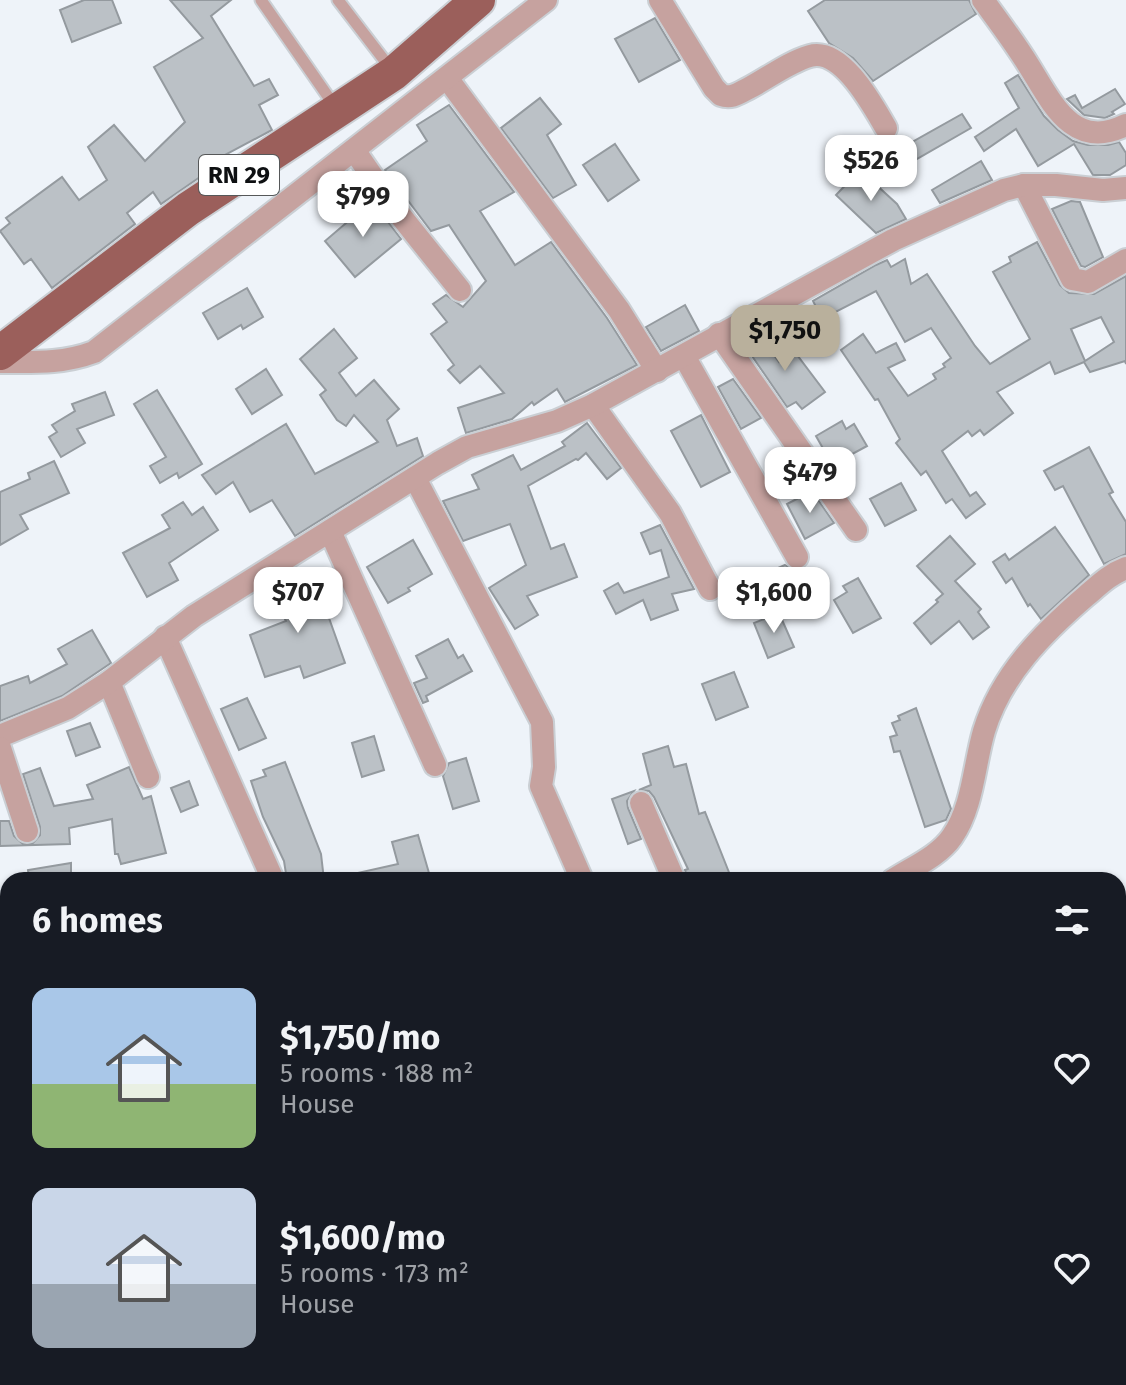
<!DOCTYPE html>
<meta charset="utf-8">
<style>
:root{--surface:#171b24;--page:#242831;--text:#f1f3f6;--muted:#9ea1a6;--accent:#b9b09c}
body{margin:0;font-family:"Fira Sans",sans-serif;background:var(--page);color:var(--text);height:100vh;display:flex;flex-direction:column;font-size:30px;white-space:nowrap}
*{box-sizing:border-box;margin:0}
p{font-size:26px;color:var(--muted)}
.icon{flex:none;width:44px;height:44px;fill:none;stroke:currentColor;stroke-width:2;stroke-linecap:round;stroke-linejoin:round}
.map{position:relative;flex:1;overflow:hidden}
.sheet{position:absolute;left:0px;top:872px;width:1126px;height:514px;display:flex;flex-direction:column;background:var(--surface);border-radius:24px 24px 0 0;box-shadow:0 2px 6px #0004}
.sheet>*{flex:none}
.price{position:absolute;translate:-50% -68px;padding:0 18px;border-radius:16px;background:#fff;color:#222;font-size:26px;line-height:52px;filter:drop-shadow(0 2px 4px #0008)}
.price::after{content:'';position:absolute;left:50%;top:48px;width:24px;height:18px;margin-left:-12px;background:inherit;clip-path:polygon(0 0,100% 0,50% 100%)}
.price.selected{background:var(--accent);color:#111}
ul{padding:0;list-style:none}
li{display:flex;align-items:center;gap:24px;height:200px;padding:0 32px}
li span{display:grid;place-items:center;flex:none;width:224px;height:160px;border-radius:16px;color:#555}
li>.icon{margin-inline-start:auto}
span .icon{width:96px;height:96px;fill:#fffc;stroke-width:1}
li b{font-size:34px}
h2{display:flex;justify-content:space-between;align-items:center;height:96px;padding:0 32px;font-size:34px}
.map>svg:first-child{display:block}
</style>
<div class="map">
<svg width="1126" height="1385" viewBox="0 0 1126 1385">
<rect width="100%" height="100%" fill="#eef3f9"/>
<polygon fill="#8ec28a" points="1126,1252 1126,1385 193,1385 203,1378 1118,1378 1118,1255"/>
<g fill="#bbc1c6" stroke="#949a9f" stroke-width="2" fill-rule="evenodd">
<polygon points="84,0 112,0 121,23 72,42 60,10"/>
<polygon points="170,0 231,0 211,16 254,86 269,79 278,95 259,105 272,130 206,165 210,170 161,204 153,192 127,213 135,224 52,288 31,259 24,264 0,231 10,223 6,218 62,177 79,200 107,180 88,147 114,125 145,161 185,122 154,67 203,38"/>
<polygon points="825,0 969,0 976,14 873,81 853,58 829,43 808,11"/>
<polygon points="655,18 680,60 639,82 615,39"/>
<polygon points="1018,75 1044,116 1058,130 1073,141 1088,145 1108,145 1119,142 1126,153 1126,165 1110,175 1093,175 1074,144 1038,166 1016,129 984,151 975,137 1019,108 1005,83"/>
<polygon points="1115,89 1125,104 1112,112 1114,114 1105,118 1084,115 1067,99 1075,95 1082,108"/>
<polygon points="540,98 561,124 547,135 576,185 553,198 501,128"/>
<polygon points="449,105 514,192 480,211 515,265 551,242 607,318 637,365 565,402 557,389 534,405 532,402 512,419 466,433 458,408 504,393 480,366 460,383 448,370 454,365 431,334 447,322 433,304 446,295 463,307 486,281 449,225 431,231 385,170 427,141 417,125"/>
<polygon points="962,114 971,128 915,160 907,145"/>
<polygon points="615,144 639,180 608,201 583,165"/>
<polygon points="981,161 992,180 940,203 932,190"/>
<polygon points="860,170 897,204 906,219 876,233 836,195"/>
<polygon points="372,201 401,239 355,277 325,241"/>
<polygon points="1071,201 1080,202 1103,257 1085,267 1081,266 1052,209"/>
<path d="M1037,242L1060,285L1069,293L1094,294L1126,276V364L1125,361L1090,372L1084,362L1055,374L1050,362L997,392L1013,413L984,435L980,430L972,436L968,431L942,451L970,496L976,492L985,504L966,518L952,499L946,503L926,471L921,475L896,443L900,439L878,399L875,400L841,350L863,334L876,353L896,343L905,360L888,368L908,396L936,379L933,374L945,367L943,364L951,358L931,328L905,342L876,291L822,319L813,301L876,265L887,260L891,267L905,259L911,284L927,274L975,346L990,364L1030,339L993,272L1011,262L1009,257ZM1101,317L1114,342L1085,361L1071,329Z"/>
<polygon points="247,288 263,317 243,329 241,325 218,339 203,313"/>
<polygon points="685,305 699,331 661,351 646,327"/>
<polygon points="334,329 357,358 339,373 356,396 374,380 399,409 387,420 397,446 417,438 423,456 295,536 272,500 250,512 233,482 216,494 202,475 286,424 315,474 378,442 354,415 346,426 337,420 320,395 326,390 300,359"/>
<polygon points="757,331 779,362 794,351 825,392 802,409 796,402 787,407 741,340"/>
<polygon points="266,369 282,395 252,414 236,389"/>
<polygon points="733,379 761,418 741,429 718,387"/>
<polygon points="157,390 202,464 179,478 177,473 160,483 150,466 166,457 134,404"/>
<polygon points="105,392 114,415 77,429 85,443 61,457 49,437 57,432 52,425 75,411 72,404"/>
<polygon points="701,415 730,472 701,487 671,431"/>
<polygon points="842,421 846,429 854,424 867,446 845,458 841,452 829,459 816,436"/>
<polygon points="587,423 621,468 607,479 586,453 578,460 576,459 528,486 551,549 564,544 577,577 527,596 538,615 515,629 489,588 526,565 510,524 463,541 443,501 479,489 472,475 513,455 521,470 565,446 562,442"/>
<polygon points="1089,447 1113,492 1109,494 1126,522 1126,554 1104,564 1063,486 1055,490 1044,471"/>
<polygon points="54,461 69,493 20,515 28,529 0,545 0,492 30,479 28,473"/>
<polygon points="901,483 916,510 885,526 870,499"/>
<polygon points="812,491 834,523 805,539 787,504"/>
<polygon points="183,502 192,515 203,507 218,530 169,563 178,580 147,597 123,553 170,528 162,515"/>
<polygon points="660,525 694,589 672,594 678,610 651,620 643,600 616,614 604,591 618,583 624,593 669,577 661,550 650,554 641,533"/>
<polygon points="1055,527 1089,575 1041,619 1030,604 1028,606 1012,578 1006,583 993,562 1005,554 1009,560"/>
<polygon points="950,536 975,564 955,581 981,609 978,612 989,627 973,639 959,621 931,644 914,623 938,602 936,600 943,594 917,566"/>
<polygon points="413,540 432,574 408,588 410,591 388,603 367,567"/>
<polygon points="785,565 791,569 806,603 780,615 762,575"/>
<polygon points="304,575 318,611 325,607 345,663 304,678 300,666 265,677 250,635 286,621 271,592"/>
<polygon points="858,578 881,618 853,633 834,600 847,592 843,586"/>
<polygon points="779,613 794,647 768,658 754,623"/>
<polygon points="92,630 111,663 62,696 0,721 0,686 28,676 30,683 67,664 58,649"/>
<polygon points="448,639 458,658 463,655 472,671 426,696 428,701 423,703 414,683 427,678 416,656"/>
<polygon points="734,672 748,707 716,720 702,684"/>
<polygon points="247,698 266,738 239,750 221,709"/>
<polygon points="916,708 951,809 946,820 925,827 900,751 894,752 890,737 897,735 892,723 900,720 898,716"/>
<polygon points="90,723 100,747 76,756 67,731"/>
<polygon points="374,736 384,770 362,777 352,743"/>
<polygon points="668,746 674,767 686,764 699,814 705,812 732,880 688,880 685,870 688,869 654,797 649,791 639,790 651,785 643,754"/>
<polygon points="466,758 479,801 453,809 443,776 449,763"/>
<polygon points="285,762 321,854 324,880 287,880 284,861 263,817 251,781 266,776 263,770"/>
<polygon points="129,767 143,799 151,796 166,853 121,864 118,854 115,854 112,819 69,828 70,844 0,846 0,821 9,821 14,836 23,844 32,844 40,835 40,827 23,774 40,768 54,806 93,799 87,785"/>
<polygon points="189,781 198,805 181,812 171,788"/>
<polygon points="634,791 627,801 628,808 641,839 628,844 612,799"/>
<polygon points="418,835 431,880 353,880 353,874 398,864 392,842"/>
<polygon points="71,863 71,877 29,879 28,870"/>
</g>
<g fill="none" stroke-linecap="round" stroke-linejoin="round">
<g stroke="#cacfd4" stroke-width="15">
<g id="service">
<polyline points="261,0 336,108"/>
<polyline points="338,0 391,69"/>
<polyline points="272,1385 275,1378"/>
</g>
</g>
<g stroke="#cacfd4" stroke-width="26">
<g id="minor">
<path d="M660,0L714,88L721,95C732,99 739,93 749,88C768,78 789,62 810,56C842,47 873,106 886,128"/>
<path d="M983,0C999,22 1015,43 1029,66C1052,103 1073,151 1126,125"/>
<polyline points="447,78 619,310 657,371"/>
<polyline points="354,150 392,205 460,290"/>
<polyline points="1024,185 1072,279 1088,282 1126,260"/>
<polyline points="719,334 856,530"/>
<polyline points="684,356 797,557"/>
<path d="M0,362C33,362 62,364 94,352L546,0"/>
<polyline points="593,405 670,513 710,589"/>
<polyline points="415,478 542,722 544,767 541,786 582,880"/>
<polyline points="330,531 435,765"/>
<polyline points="165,637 273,880"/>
<polyline points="109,682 148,777"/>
<polyline points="0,736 68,708 109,682 194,616 438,463 467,447 557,421 593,405 893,240 1004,190 1024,185 1056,185 1103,190 1126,188"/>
<polyline points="0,748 27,831"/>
<polyline points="641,803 674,880"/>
<path d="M893,880C913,867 939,856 952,837C973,807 974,765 984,731C1001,675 1043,633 1086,596C1099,585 1110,574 1126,568"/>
</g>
</g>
<g stroke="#cacfd4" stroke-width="38">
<polyline id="primary" points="0,353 188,209 394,73 478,0"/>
</g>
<use href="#service" stroke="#c6a29f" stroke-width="11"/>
<use href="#minor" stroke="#c6a29f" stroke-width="22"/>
<use href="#primary" stroke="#9b5f5b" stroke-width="34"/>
</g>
<g text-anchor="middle" stroke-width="6" stroke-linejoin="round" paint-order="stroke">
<rect fill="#fff" stroke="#565859" stroke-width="2" x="199" y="155" width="80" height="40" rx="6"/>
<g font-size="24" font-weight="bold" fill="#0e1012">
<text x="239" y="183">RN 29</text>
</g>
</g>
</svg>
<b class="price" style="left:871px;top:203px">$526</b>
<b class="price" style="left:363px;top:239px">$799</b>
<b class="price selected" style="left:785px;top:373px">$1,750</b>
<b class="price" style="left:810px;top:515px">$479</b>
<b class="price" style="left:298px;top:635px">$707</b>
<b class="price" style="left:774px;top:635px">$1,600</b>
<section class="sheet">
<h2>6 homes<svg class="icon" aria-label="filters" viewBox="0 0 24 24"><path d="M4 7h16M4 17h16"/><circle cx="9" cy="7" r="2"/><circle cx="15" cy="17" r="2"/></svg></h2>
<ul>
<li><span style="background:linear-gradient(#a9c7e8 60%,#8fb573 0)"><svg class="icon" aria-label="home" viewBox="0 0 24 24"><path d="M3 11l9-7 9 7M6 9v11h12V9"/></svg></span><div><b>$1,750/mo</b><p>5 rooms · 188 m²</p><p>House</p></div><svg class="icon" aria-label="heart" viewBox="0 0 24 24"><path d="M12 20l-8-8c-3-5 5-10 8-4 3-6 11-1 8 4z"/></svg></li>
<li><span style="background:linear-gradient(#c9d6e8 60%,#9aa5b1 0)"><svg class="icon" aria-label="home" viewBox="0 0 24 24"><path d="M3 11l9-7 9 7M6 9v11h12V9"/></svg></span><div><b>$1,600/mo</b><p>5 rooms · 173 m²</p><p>House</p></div><svg class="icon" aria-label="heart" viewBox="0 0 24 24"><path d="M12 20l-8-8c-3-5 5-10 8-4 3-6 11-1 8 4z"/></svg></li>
</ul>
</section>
</div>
